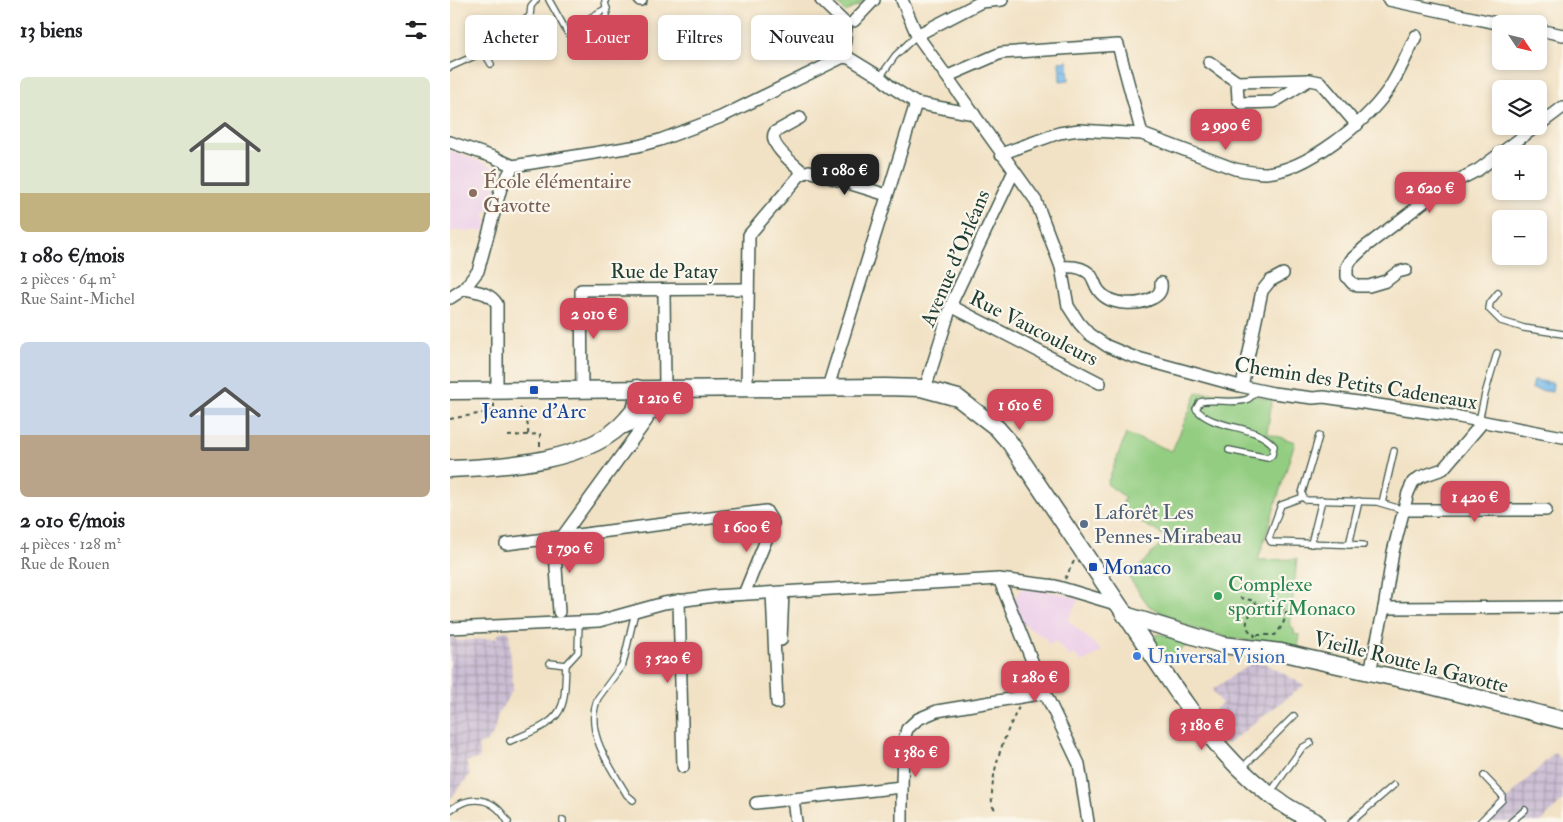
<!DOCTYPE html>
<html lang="fr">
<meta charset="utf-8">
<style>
:root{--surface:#fff;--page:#f2f2f2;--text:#202124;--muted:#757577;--accent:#d1495b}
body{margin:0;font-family:"IM FELL Double Pica",serif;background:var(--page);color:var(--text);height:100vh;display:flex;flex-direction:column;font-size:19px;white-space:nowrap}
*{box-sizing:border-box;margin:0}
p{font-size:16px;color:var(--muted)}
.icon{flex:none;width:28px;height:28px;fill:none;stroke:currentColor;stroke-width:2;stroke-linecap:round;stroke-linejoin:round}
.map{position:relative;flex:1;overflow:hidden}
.details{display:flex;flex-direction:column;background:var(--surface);width:450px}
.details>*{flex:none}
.banner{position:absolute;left:15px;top:15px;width:475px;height:45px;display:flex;gap:10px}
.needle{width:32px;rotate:125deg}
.fabs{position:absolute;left:1042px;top:15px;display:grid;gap:10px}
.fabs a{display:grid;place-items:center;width:55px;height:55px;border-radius:8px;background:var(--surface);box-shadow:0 2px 8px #0003;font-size:25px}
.price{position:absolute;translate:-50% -42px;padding:0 11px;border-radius:10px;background:var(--accent);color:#fff;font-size:16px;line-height:32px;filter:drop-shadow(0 1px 2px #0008)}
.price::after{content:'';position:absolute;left:50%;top:30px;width:15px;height:11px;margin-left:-8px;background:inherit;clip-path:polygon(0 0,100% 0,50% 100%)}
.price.selected{background:#222;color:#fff}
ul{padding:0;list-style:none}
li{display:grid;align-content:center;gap:10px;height:265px;padding:0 20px}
li span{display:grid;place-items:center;height:155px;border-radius:8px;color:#555}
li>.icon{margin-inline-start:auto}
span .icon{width:90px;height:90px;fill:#fffc;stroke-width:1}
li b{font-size:21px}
h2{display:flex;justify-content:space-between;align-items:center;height:60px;padding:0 20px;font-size:21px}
.chip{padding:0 18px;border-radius:8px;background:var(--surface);box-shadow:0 2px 8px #0003;font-size:18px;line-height:45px}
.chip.selected{background:var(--accent);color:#fff}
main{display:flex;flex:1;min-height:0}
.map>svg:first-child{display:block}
</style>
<main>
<section class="details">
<h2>13 biens<svg class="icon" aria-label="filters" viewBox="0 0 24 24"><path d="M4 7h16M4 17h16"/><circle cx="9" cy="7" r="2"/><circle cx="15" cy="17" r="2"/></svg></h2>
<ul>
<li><span style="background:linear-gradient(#dfe7d0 75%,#c2b280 0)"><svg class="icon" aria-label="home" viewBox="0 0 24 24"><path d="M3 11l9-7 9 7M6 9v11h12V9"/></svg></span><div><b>1 080 €/mois</b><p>2 pièces · 64 m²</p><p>Rue Saint-Michel</p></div></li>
<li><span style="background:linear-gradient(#c9d6e8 60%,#b9a48a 0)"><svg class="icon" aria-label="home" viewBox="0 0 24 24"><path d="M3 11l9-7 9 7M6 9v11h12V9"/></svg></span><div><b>2 010 €/mois</b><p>4 pièces · 128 m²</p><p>Rue de Rouen</p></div></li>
</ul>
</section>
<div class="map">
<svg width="1113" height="822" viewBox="0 0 1113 822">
<defs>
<pattern id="industrial-grid" width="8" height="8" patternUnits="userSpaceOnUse" patternTransform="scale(1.25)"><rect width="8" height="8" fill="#ccbed4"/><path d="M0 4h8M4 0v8" fill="none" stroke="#a59cad"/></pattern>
<pattern id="water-waves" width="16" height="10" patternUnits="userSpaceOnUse" patternTransform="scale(1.25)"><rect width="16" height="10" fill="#73b8e9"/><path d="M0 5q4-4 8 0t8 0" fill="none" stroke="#5e97be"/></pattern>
</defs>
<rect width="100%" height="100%" fill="#fbf7ec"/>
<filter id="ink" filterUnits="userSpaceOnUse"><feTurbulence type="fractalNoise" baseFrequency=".02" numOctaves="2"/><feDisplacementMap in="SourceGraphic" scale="10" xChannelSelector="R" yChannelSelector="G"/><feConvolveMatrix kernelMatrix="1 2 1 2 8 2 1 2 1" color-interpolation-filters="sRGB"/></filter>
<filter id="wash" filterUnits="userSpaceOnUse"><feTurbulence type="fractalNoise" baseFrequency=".0096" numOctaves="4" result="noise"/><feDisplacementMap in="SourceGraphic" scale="20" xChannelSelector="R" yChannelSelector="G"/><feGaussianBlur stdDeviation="1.12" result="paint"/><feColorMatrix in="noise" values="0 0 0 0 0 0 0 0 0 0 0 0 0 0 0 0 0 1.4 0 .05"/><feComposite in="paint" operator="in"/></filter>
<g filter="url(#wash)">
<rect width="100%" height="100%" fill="#f2e2c5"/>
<g fill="#edd0e9">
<polygon points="0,150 44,167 48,169 50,172 41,210 36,211 34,217 38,220 35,231 0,231"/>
<polygon points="573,586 617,595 629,599 618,620 652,651 633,662 624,654 621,657 604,641 600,645 596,642 597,639 573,624 570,620 564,599"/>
</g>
<g fill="url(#industrial-grid)">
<polygon points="59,631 63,689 48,714 43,735 36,742 28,745 30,758 16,762 20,775 0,799 0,634 8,641 46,638 50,632"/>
<polygon points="807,659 854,685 777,744 767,734 776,727 764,710 772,704 762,690"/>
<polygon points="1104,753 1113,760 1113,800 1091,822 1034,822"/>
</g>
<g fill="#93cd81" stroke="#59855a">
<polygon points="384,0 417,0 396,12"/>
<polygon points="747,393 794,393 822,400 817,433 845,442 808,560 847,559 840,627 844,628 844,634 850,635 848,648 786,639 744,629 699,606 679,578 717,537 670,511 675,497 657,484 676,434 722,451"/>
<polygon points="710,634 742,642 715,660 703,641 706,635"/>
</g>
<g fill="url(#water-waves)" stroke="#497a8e">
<polygon points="618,61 619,80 610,81 609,62"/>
<polygon points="1084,380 1103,383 1102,392 1082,389"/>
</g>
</g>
<g filter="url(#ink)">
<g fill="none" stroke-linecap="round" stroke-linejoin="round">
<g stroke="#3f564a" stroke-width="8">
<g id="lane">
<polyline points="99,0 117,32 121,36 125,36 151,23 157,15 155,0"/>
<path d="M48,23C58,33 71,23 80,16L81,6L86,0"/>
<polyline points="124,27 157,8"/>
<polyline points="0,67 31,53 35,54 41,64"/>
<polyline points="430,77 445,56 467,35"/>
<polyline points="1048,293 1040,303 1039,309 1051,321 1074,328 1113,334"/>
<polyline points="1029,421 1035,394 1047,353"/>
<polyline points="869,436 852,493 853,497 856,500 927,502 954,510"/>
<path d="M779,450L818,458L822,455L824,446C805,423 765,431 746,409L750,402C765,398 784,405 798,399C801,397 805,393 807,391"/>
<polyline points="853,497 831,505 819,538 821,542 913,545"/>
<polyline points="932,503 944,451"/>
<polyline points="861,544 872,500"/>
<polyline points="899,545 909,501"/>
<polyline points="100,663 116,665 128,652 129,622"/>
<path d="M60,741C78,733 106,725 112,705C116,695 115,676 116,665"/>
<polyline points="791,769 844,716"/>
<polyline points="820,793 852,748 861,743"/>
<path d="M183,800L177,795C161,767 133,732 148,698L173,664L185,612"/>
<path d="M0,810C22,794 44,797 58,822"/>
<polyline points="113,820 113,822"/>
<polyline points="901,822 944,785"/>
<polyline points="1030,822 1052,800 1052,795 1034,776"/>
<polyline points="1061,822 1075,810"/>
</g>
</g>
<g stroke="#3f564a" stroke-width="14">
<g id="street">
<polyline points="190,0 191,0"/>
<polyline points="371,0 394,22 396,29 393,57"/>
<polyline points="452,0 467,35 586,201 611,267 618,306 629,323 639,334 657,346 681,356 790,386 823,393 863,398 874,397 1009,417 1113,437"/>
<polyline points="939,0 1051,24"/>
<polyline points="404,21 424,0"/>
<polyline points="1089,30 1113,35"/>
<polyline points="467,35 531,2 552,0"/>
<polyline points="759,62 787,82 788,99 791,103 824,102 859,80"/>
<polyline points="498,76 551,53 668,45 692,134"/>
<polyline points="787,82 860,80 870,82 907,125"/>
<path d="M350,118L325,132C317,144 345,165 354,173"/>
<polyline points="1089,125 1113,107"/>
<polyline points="0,142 43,157 63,166"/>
<path d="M551,154L609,133L629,130L692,134L785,169C795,171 805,173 816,173C857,170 915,123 938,90C949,74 957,54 966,36"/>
<polyline points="63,166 188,146 210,140 271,117 393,57 399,58 430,77 440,86 466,103 524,114"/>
<polyline points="354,173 359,171 437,195"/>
<path d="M611,267C621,266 632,266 640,274C644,279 645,286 649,291C660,306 688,306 703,298C709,295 712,290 711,283"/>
<polyline points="956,270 948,272 936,281 919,286 908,286 902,283 897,277 897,267 901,260 915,247 991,189 1028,170 1087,126"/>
<path d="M14,289C27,292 40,292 47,304V390"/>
<polyline points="214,290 215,388"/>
<polyline points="0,298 14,289 28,271 51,188 63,166"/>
<polyline points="501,306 650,383"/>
<polyline points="792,386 812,291 820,281 833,274"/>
<polyline points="378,387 466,103"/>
<polyline points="297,388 299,235 350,175 354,173"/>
<polyline points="132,389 131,290 298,289"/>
<polyline points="475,389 503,300 564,171"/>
<polyline points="954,510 1096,510"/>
<polyline points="112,537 197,420 197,415 194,414"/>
<polyline points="104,538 109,612"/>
<polyline points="56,544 316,511 323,523 294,594"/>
<polyline points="549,579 595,693 629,764 638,822"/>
<polyline points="322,593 327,703"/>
<polyline points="229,600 233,767"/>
<polyline points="934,608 1113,607"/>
<polyline points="0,628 149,621 214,603 264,596 549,579 605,586 669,605"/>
<polyline points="331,640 333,592"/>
<polyline points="920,672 934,608 943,552 958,493 963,482 970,477 993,469 1033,422"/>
<polyline points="343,799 346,822"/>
<polyline points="306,803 452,787 453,744 457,729 468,719 487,711 595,693"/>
<polyline points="452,822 452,787"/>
</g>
</g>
<g stroke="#3f564a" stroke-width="19">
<g id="secondary">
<path d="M0,391L435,387L471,388L508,398L547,428L560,443C602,505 643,567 685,629C734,701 782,785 866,822"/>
<path d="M174,425C196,416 206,412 215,388"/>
<path d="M0,469C52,467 141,462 177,419C180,415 184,412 186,407C188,401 187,394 187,388"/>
<polyline points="675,615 773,645 831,652 856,658 974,684 1113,720"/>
</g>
</g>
<g stroke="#3f564a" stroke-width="2" stroke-dasharray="4 4" stroke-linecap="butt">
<path d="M70,408C76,417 79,424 78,435"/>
<polyline points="0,419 44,411 44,403"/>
<polyline points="58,436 90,434 90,448"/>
<polyline points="615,579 624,561"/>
<polyline points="790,598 805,601 806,604"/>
<path d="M804,637L805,635C789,626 800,616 806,604L832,607L836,610C837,618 831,629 825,635H805"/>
<path d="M545,809L542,806C540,772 554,736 569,707"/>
</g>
<use href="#lane" stroke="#fff" stroke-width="5.5"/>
<use href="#street" stroke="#fff" stroke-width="11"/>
<use href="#secondary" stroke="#fff" stroke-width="16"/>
</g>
</g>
<circle fill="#8d6e63" stroke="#fbf7ec" stroke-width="2" cx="23" cy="193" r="5"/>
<g fill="#1a4fb4" stroke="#fbf7ec" stroke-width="2">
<rect x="79" y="385" width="10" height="10" rx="2.5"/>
<rect x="638" y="562" width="10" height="10" rx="2.5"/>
</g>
<circle fill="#5c6f8a" stroke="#fbf7ec" stroke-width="2" cx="634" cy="524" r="5"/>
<circle fill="#2e9e5b" stroke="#fbf7ec" stroke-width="2" cx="768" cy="596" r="5"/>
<circle fill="#3f7fe0" stroke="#fbf7ec" stroke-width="2" cx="687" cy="656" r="5"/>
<g text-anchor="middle" stroke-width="4.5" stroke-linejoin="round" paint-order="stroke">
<g font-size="21" fill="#785e54" stroke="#fbf7ec" text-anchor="start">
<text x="33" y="188">École élémentaire<tspan x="33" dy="24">Gavotte</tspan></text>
</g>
<g font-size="21" fill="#1f3d34" stroke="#fbf7ec">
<text transform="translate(505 258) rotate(-67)" y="7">Avenue d'Orléans</text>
<text x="214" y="278">Rue de Patay</text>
<text transform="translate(584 328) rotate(27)" y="7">Rue Vaucouleurs</text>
<text transform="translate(906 383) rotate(9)" y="7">Chemin des Petits Cadeneaux</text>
<text transform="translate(961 662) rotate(14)" y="7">Vieille Route la Gavotte</text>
</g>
<g font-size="21" fill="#164399" stroke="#fbf7ec">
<text x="84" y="418">Jeanne d'Arc</text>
<text x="653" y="574" text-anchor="start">Monaco</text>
</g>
<g font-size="21" fill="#4e5e75" stroke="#fbf7ec" text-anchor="start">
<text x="644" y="519">Laforêt Les<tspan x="644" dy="24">Pennes-Mirabeau</tspan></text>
</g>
<g font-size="21" fill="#27864d" stroke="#fbf7ec" text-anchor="start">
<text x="778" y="591">Complexe<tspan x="778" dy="24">sportif Monaco</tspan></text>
</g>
<g font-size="21" fill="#366cbe" stroke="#fbf7ec" text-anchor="start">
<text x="697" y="663">Universal Vision</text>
</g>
</g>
</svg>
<div class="fabs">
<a><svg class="needle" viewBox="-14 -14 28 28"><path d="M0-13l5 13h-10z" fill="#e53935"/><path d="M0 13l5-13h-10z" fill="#757577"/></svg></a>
<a><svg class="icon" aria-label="layers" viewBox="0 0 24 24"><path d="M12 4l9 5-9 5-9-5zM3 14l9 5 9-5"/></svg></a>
<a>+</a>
<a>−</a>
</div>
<b class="price" style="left:776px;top:151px">2 990 €</b>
<b class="price selected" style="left:395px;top:196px">1 080 €</b>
<b class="price" style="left:980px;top:214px">2 620 €</b>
<b class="price" style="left:144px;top:340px">2 010 €</b>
<b class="price" style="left:210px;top:424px">1 210 €</b>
<b class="price" style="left:570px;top:431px">1 610 €</b>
<b class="price" style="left:1025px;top:523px">1 420 €</b>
<b class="price" style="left:297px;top:553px">1 600 €</b>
<b class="price" style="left:120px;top:574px">1 790 €</b>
<b class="price" style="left:218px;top:684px">3 520 €</b>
<b class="price" style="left:585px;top:703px">1 280 €</b>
<b class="price" style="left:752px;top:751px">3 180 €</b>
<b class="price" style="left:466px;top:778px">1 380 €</b>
<div class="banner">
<a class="chip">Acheter</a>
<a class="chip selected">Louer</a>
<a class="chip">Filtres</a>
<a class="chip">Nouveau</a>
</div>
</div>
</main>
